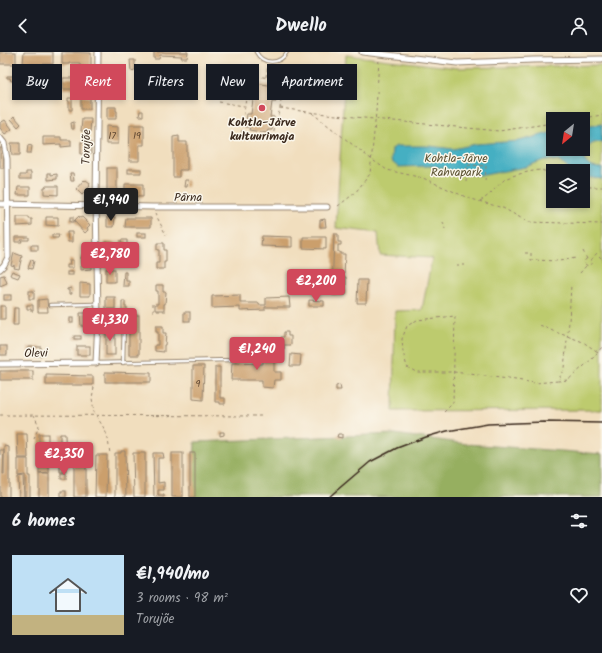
<!DOCTYPE html>
<meta charset="utf-8">
<style>
:root{--surface:#171b24;--page:#242831;--text:#f1f3f6;--muted:#9ea1a6;--accent:#d1495b}
body{margin:0;font-family:Kalam,sans-serif;background:var(--page);color:var(--text);height:100vh;display:flex;flex-direction:column;font-size:15px;white-space:nowrap}
*{box-sizing:border-box;margin:0}
p{font-size:13px;color:var(--muted)}
.icon{flex:none;width:22px;height:22px;fill:none;stroke:currentColor;stroke-width:2;stroke-linecap:round;stroke-linejoin:round}
.map{position:relative;height:445px;overflow:hidden}
.drawer{display:flex;flex-direction:column;background:var(--surface);flex:1}
.drawer>*{flex:none}
.hud{position:absolute;left:12px;top:12px;width:400px;height:36px;display:flex;gap:8px}
.needle{width:26px;rotate:210deg}
.tools{position:absolute;left:546px;top:60px;display:grid;gap:8px}
.tools a{display:grid;place-items:center;width:44px;height:44px;border-radius:0px;background:var(--surface);box-shadow:0 2px 6px #0003;font-size:20px}
.price{position:absolute;translate:-50% -34px;padding:0 9px;border-radius:4px;background:var(--accent);color:#fff;font-size:13px;line-height:26px;filter:drop-shadow(0 1px 2px #0008)}
.price::after{content:'';position:absolute;left:50%;top:24px;width:12px;height:9px;margin-left:-6px;background:inherit;clip-path:polygon(0 0,100% 0,50% 100%)}
.price.selected{background:#222;color:#fff}
ul{padding:0;list-style:none}
li{display:flex;align-items:center;gap:12px;height:100px;padding:0 12px}
li span{display:grid;place-items:center;flex:none;width:112px;height:80px;border-radius:0px;color:#555}
li>.icon{margin-inline-start:auto}
span .icon{width:48px;height:48px;fill:#fffc;stroke-width:1}
li b{font-size:17px}
h2{display:flex;justify-content:space-between;align-items:center;height:48px;padding:0 12px;font-size:17px}
.pill{padding:0 14px;border-radius:0px;background:var(--surface);box-shadow:0 2px 6px #0003;font-size:14px;line-height:36px}
.pill.selected{background:var(--accent);color:#fff}
header{display:flex;justify-content:space-between;align-items:center;height:52px;padding:0 12px;background:var(--surface);font-size:18px;font-weight:700}
.map>svg:first-child{display:block}
</style>
<header><svg class="icon" aria-label="back" viewBox="0 0 24 24"><path d="M15 5l-7 7 7 7"/></svg>Dwello<svg class="icon" aria-label="person" viewBox="0 0 24 24"><circle cx="12" cy="8" r="4"/><path d="M4 21q1-7 8-7t8 7"/></svg></header>
<div class="map">
<svg width="602" height="445" viewBox="0 0 602 445">
<rect width="100%" height="100%" fill="#fbf7ec"/>
<filter id="ink" filterUnits="userSpaceOnUse"><feTurbulence type="fractalNoise" baseFrequency=".025" numOctaves="2"/><feDisplacementMap in="SourceGraphic" scale="8" xChannelSelector="R" yChannelSelector="G"/><feConvolveMatrix kernelMatrix="1 2 1 2 8 2 1 2 1" color-interpolation-filters="sRGB"/></filter>
<filter id="wash" filterUnits="userSpaceOnUse"><feTurbulence type="fractalNoise" baseFrequency=".012" numOctaves="4" result="noise"/><feDisplacementMap in="SourceGraphic" scale="16" xChannelSelector="R" yChannelSelector="G"/><feGaussianBlur stdDeviation="0.9" result="paint"/><feColorMatrix in="noise" values="0 0 0 0 0 0 0 0 0 0 0 0 0 0 0 0 0 1.4 0 .05"/><feComposite in="paint" operator="in"/></filter>
<g filter="url(#wash)">
<rect width="100%" height="100%" fill="#f1debe"/>
<path fill="#bdcb6e" stroke="#7c7a46" fill-rule="evenodd" d="M346,3L458,16L602,13V358L393,359L395,259L422,258L432,206L380,203L378,181L336,176ZM553,67H583V97H553ZM553,119H583V149H553Z"/>
<polygon fill="#96af61" stroke="#686c40" points="395,382 467,392 602,402 602,445 193,445 195,390"/>
<path fill="#44afc2" stroke="#406c70" d="M602,72V90C589,90 586,96 584,107C587,115 594,116 602,116V127L583,125V119H571L564,113L558,109L551,108H544L525,115L484,123L463,122L443,116L430,114L398,115L391,109L392,97L396,94H430L453,97L476,92L519,89L553,80V97H583V75Z"/>
<g id="blocks">
<g fill="#cb9f6c">
<rect x="0" y="0" width="16" height="12"/>
<polygon points="24,0 53,0 53,12 23,12"/>
<polygon points="62,0 91,1 91,15 80,14 80,11 69,11 69,12 62,12"/>
<polygon points="154,0 188,0 187,6 181,6 182,4 160,3 159,7 154,7"/>
<polygon points="130,8 135,8 135,18 131,19"/>
<polygon points="7,24 16,24 16,25 22,25 23,32 16,32 16,28 11,29 10,26 7,26"/>
<rect x="36" y="26" width="6" height="13"/>
<rect x="63" y="26" width="11" height="11"/>
<rect x="143" y="28" width="4" height="6"/>
<rect x="108" y="30" width="8" height="13"/>
<polygon points="256,31 274,34 274,37 278,37 276,50 272,50 270,65 274,65 272,78 268,78 267,81 249,78 250,75 245,75 247,62 251,62 253,48 249,47 251,34 255,35"/>
<rect x="157" y="38" width="3" height="6"/>
<polygon points="81,44 90,45 90,57 81,57"/>
<polygon points="68,46 72,46 72,58 69,58 69,49 68,49"/>
<polygon points="107,55 116,55 116,59 117,59 117,63 116,63 116,67 107,67"/>
<polygon points="140,59 143,59 143,64 139,64"/>
<polygon points="14,64 21,72 18,75 11,67"/>
<polygon points="82,67 91,67 90,80 81,79"/>
<polygon points="5,68 12,77 5,82 0,76 0,71"/>
<polygon points="74,70 74,77 72,77 71,71"/>
<polygon points="130,73 144,73 144,93 139,93 139,109 129,109"/>
<polygon points="106,74 118,75 118,92 106,92"/>
<polygon points="179,84 179,90 187,90 187,118 179,118 179,125 173,125 173,85"/>
<polygon points="43,85 61,85 61,88 71,88 71,94 61,95 61,92 43,93"/>
<rect x="81" y="90" width="10" height="12"/>
<polygon points="11,91 20,91 20,103 12,103"/>
<polygon points="28,93 32,94 31,101 27,101"/>
<polygon points="0,96 3,96 4,116 0,116"/>
<rect x="107" y="116" width="10" height="27"/>
<rect x="128" y="117" width="13" height="4"/>
<polygon points="26,120 31,120 31,127 20,127 20,123 26,123"/>
<polygon points="48,121 51,121 51,123 57,122 57,127 48,128"/>
<polygon points="70,121 73,121 74,129 71,129"/>
<polygon points="84,128 85,129 86,128 90,131 89,133 90,134 82,143 76,137"/>
<polygon points="185,128 188,128 187,135 184,135"/>
<polygon points="125,132 143,132 143,145 125,144"/>
<polygon points="46,134 58,134 58,143 44,142 44,135 46,135"/>
<polygon points="18,135 30,135 30,143 17,143"/>
<polygon points="79,164 80,166 82,165 90,173 87,176 88,178 85,181 74,169"/>
<polygon points="17,165 29,165 29,167 32,167 32,173 17,174"/>
<polygon points="46,165 58,165 58,174 46,173"/>
<rect x="70" y="165" width="3" height="5"/>
<polygon points="107,165 115,165 114,175 107,175"/>
<polygon points="126,166 151,166 151,175 125,175"/>
<polygon points="325,167 326,175 320,175 320,168"/>
<polygon points="67,180 72,180 72,190 68,190"/>
<rect x="137" y="181" width="9" height="4"/>
<polygon points="334,182 338,182 338,190 341,190 341,193 338,193 338,200 340,200 340,202 345,202 344,225 346,225 346,243 332,243"/>
<polygon points="52,183 59,183 58,186 52,186"/>
<polygon points="262,184 292,185 292,195 261,194"/>
<polygon points="15,185 29,185 29,188 21,188 22,190 15,190"/>
<polygon points="303,185 326,185 326,197 303,196"/>
<polygon points="121,188 127,188 127,193 125,193 125,195 127,195 128,198 126,198 126,201 122,201"/>
<polygon points="105,190 115,191 115,203 104,203"/>
<polygon points="157,191 164,191 164,198 166,198 166,210 164,210 164,217 156,217 156,211 159,211 159,198 157,198"/>
<rect x="31" y="193" width="7" height="5"/>
<polygon points="14,201 22,204 19,217 14,216 15,214 11,213"/>
<polygon points="81,205 91,205 91,217 81,218"/>
<polygon points="31,208 34,209 32,217 28,216"/>
<polygon points="69,208 73,208 73,216 67,216 67,213 70,213"/>
<rect x="106" y="217" width="9" height="13"/>
<polygon points="12,219 20,222 18,226 10,223"/>
<rect x="67" y="220" width="6" height="3"/>
<polygon points="124,220 126,220 126,229 129,229 129,234 123,234"/>
<polygon points="4,223 7,231 0,234 0,224"/>
<polygon points="358,228 367,228 366,251 357,251"/>
<polygon points="80,231 90,232 90,244 80,244"/>
<polygon points="156,233 163,233 163,240 166,240 165,252 164,252 164,258 155,258 155,252 158,252 158,239 156,239"/>
<polygon points="71,236 72,242 69,242 69,238 67,238 67,237"/>
<rect x="29" y="239" width="5" height="8"/>
<rect x="4" y="243" width="7" height="5"/>
<polygon points="240,243 240,251 259,251 259,253 266,253 266,246 289,245 290,255 265,255 265,258 240,259 240,255 212,256 212,244"/>
<rect x="106" y="245" width="9" height="12"/>
<polygon points="47,247 48,260 38,260 38,248"/>
<polygon points="309,248 324,249 324,254 309,254"/>
<polygon points="122,249 125,249 125,255 127,255 127,259 122,259"/>
<polygon points="27,253 33,253 33,259 31,259 31,257 27,257"/>
<rect x="0" y="254" width="5" height="13"/>
<polygon points="14,256 18,256 18,273 13,273"/>
<rect x="184" y="260" width="6" height="9"/>
<polygon points="80,261 90,261 90,274 81,274"/>
<rect x="129" y="263" width="10" height="40"/>
<rect x="70" y="266" width="3" height="5"/>
<polygon points="156,274 163,274 163,281 166,281 165,293 164,293 164,300 155,299 155,293 158,293 158,280 156,280"/>
<rect x="106" y="277" width="9" height="26"/>
<polygon points="284,280 288,280 288,284 291,284 291,293 281,293 281,285 284,285"/>
<rect x="74" y="284" width="7" height="3"/>
<rect x="0" y="294" width="7" height="9"/>
<rect x="77" y="294" width="13" height="9"/>
<polygon points="28,295 41,295 41,304 28,303"/>
<polygon points="263,301 274,301 274,320 281,320 281,328 274,328 273,336 262,335 262,328 231,328 232,311 263,312"/>
<polygon points="291,302 301,303 300,314 290,314"/>
<polygon points="193,314 204,314 203,348 193,347"/>
<polygon points="215,315 220,315 220,346 225,346 225,352 220,352 220,350 215,350"/>
<rect x="0" y="319" width="33" height="9"/>
<polygon points="105,320 151,321 151,330 105,330"/>
<polygon points="46,323 93,324 93,333 46,333"/>
<polygon points="340,333 341,338 336,338 336,334"/>
<polygon points="220,380 224,380 224,383 220,384"/>
<polygon points="17,382 27,382 28,406 18,406"/>
<rect x="39" y="382" width="9" height="24"/>
<polygon points="60,382 65,382 66,420 60,420"/>
<polygon points="338,382 342,382 342,386 337,385"/>
<polygon points="4,394 9,395 9,445 0,445 0,398 4,398 3,423 4,423"/>
<polygon points="121,399 125,399 126,445 115,445 115,401 121,401"/>
<polygon points="133,401 145,401 145,445 134,445"/>
<polygon points="153,401 163,401 164,406 158,406 158,431 164,430 164,438 158,438 158,443 164,443 164,445 154,445"/>
<rect x="172" y="401" width="11" height="44"/>
<rect x="190" y="401" width="5" height="44"/>
<rect x="74" y="403" width="12" height="42"/>
<polygon points="96,403 107,403 106,445 95,445"/>
<polygon points="18,407 28,407 28,424 30,424 30,445 25,445 25,423 18,424"/>
<polygon points="39,407 49,407 49,421 39,422"/>
<rect x="61" y="421" width="5" height="6"/>
<rect x="39" y="422" width="10" height="23"/>
<polygon points="23,424 24,445 19,445 18,425"/>
<rect x="61" y="439" width="5" height="6"/>
</g>
</g>
</g>
<g filter="url(#ink)">
<use href="#blocks" fill-opacity="0" stroke="#96846e" stroke-width="1"/>
<g fill="none" stroke-linecap="round" stroke-linejoin="round">
<g stroke="#96846e" stroke-width="4.5">
<g id="lane">
<path d="M256,0C263,13 280,13 287,0"/>
<polyline points="50,253 97,252"/>
<polyline points="98,266 124,269 123,311"/>
<polyline points="97,311 230,308 255,296 283,296"/>
</g>
</g>
<g stroke="#96846e" stroke-width="7">
<g id="street">
<polyline points="362,0 457,11 533,8 602,7"/>
<polyline points="0,86 4,91 7,107 8,205 4,213 0,217"/>
<polyline points="0,152 153,155 327,155"/>
<polyline points="0,312 96,311 98,266 96,147 98,0"/>
</g>
</g>
<g stroke="#96846e" stroke-width="1" stroke-dasharray="3 3" stroke-linecap="butt">
<polyline points="266,25 268,13"/>
<polyline points="219,50 244,54"/>
<polyline points="280,56 308,60 383,68 499,79 553,71"/>
<polyline points="312,61 371,107 387,118 423,126 468,146 503,156 528,170 602,172"/>
<polyline points="578,67 602,63"/>
<polyline points="250,85 241,84 249,23 284,28 280,56 272,87"/>
<polyline points="466,130 467,113 486,114 485,131"/>
<polyline points="583,132 590,135 602,135"/>
<path d="M480,149C491,143 495,136 504,128C507,124 535,118 541,118C545,119 549,121 553,122"/>
<polyline points="338,154 355,141 370,122 376,60 379,6"/>
<polyline points="155,161 166,183"/>
<polyline points="443,170 445,177"/>
<polyline points="583,199 587,207"/>
<polyline points="525,201 531,201 531,208 559,209 576,206"/>
<polyline points="599,204 602,207"/>
<circle cx="588" cy="210" r="3.5"/>
<polyline points="591,208 597,201"/>
<polyline points="456,213 464,213"/>
<polyline points="580,221 586,214"/>
<polyline points="153,251 153,259 168,259"/>
<polyline points="540,273 555,280 567,284 583,290 598,300"/>
<polyline points="558,329 568,328 592,307 602,295"/>
<polyline points="94,335 92,346 94,360 105,378 108,387 110,402"/>
<polyline points="444,360 453,351 455,264 417,268 407,274 402,287 403,300 407,315 416,320 454,320 516,328 535,331 558,329 564,316 569,270 571,232"/>
<polyline points="0,363 262,364"/>
<polyline points="34,387 39,374 34,363"/>
</g>
<use href="#lane" stroke="#fff" stroke-width="2.5"/>
<use href="#street" stroke="#fff" stroke-width="5"/>
<polyline stroke="#3b2a1e" stroke-width="1.5" points="329,445 370,410 397,396 426,385 447,379 488,372 544,370 602,371"/>
</g>
</g>
<circle fill="#d1495b" stroke="#fbf7ec" stroke-width="1.5" cx="262" cy="56" r="4"/>
<g text-anchor="middle" stroke-width="3" stroke-linejoin="round" paint-order="stroke">
<g font-size="10" fill="#5f4732">
<text x="112" y="87">17</text>
<text x="137" y="87">19</text>
<text x="198" y="335">9</text>
</g>
<g font-size="12" font-weight="bold" fill="#3b2a1e" stroke="#fbf7ec">
<text x="262" y="74">Kohtla-Järve<tspan x="262" dy="14">kultuurimaja</tspan></text>
</g>
<g font-size="12" fill="#3b2a1e" stroke="#fbf7ec">
<text transform="translate(86 95) rotate(-89)" y="4">Torujõe</text>
<text x="188" y="149">Pärna</text>
<text transform="translate(36 301) rotate(-1)" y="4">Olevi</text>
</g>
<g font-size="12" fill="#5c5232" stroke="#fbf7ec">
<text x="456" y="110">Kohtla-Järve<tspan x="456" dy="14">Rahvapark</tspan></text>
</g>
</g>
</svg>
<div class="tools">
<a><svg class="needle" viewBox="-14 -14 28 28"><path d="M0-13l5 13h-10z" fill="#e53935"/><path d="M0 13l5-13h-10z" fill="#9ea1a6"/></svg></a>
<a><svg class="icon" aria-label="layers" viewBox="0 0 24 24"><path d="M12 4l9 5-9 5-9-5zM3 14l9 5 9-5"/></svg></a>
</div>
<b class="price selected" style="left:111px;top:170px">€1,940</b>
<b class="price" style="left:110px;top:224px">€2,780</b>
<b class="price" style="left:316px;top:251px">€2,200</b>
<b class="price" style="left:110px;top:290px">€1,330</b>
<b class="price" style="left:257px;top:319px">€1,240</b>
<b class="price" style="left:64px;top:424px">€2,350</b>
<div class="hud">
<a class="pill">Buy</a>
<a class="pill selected">Rent</a>
<a class="pill">Filters</a>
<a class="pill">New</a>
<a class="pill">Apartment</a>
</div>
</div>
<section class="drawer">
<h2>6 homes<svg class="icon" aria-label="filters" viewBox="0 0 24 24"><path d="M4 7h16M4 17h16"/><circle cx="9" cy="7" r="2"/><circle cx="15" cy="17" r="2"/></svg></h2>
<ul>
<li><span style="background:linear-gradient(#bfe0f5 75%,#c2b280 0)"><svg class="icon" aria-label="home" viewBox="0 0 24 24"><path d="M3 11l9-7 9 7M6 9v11h12V9"/></svg></span><div><b>€1,940/mo</b><p>3 rooms · 98 m²</p><p>Torujõe</p></div><svg class="icon" aria-label="heart" viewBox="0 0 24 24"><path d="M12 20l-8-8c-3-5 5-10 8-4 3-6 11-1 8 4z"/></svg></li>
</ul>
</section>
